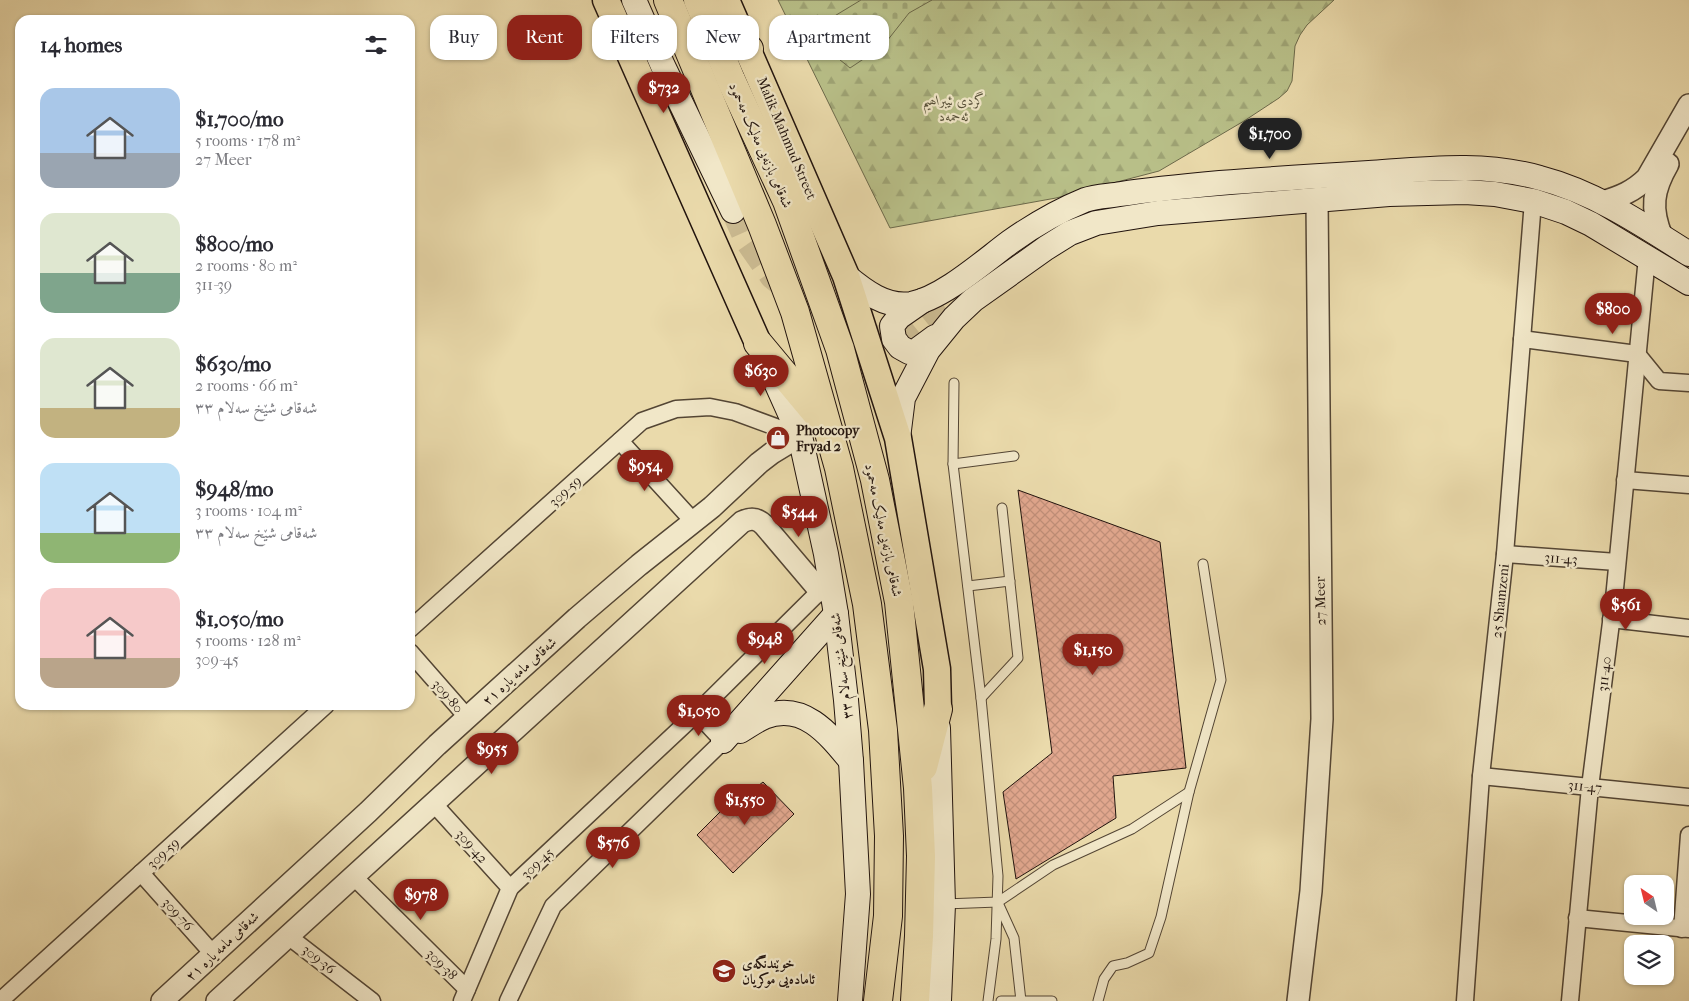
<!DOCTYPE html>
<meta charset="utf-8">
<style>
:root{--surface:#fff;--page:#f7f7f7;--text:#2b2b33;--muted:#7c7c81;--accent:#8f2418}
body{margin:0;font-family:"IM FELL French Canon",Amiri,serif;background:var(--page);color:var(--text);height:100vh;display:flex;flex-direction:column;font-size:19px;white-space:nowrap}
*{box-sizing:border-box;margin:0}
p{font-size:16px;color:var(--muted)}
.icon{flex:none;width:28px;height:28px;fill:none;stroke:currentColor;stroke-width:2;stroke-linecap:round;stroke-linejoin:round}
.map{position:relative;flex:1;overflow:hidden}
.drawer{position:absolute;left:15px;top:15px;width:400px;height:695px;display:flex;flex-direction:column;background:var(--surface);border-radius:15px;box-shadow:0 1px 4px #0004}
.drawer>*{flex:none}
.guide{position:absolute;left:430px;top:15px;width:475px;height:45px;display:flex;gap:10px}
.needle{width:32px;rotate:325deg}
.controls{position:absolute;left:1624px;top:875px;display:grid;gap:10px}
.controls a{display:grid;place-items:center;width:50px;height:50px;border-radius:10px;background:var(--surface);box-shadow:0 1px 4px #0004;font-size:25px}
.price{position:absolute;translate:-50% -42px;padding:0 11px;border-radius:18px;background:var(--accent);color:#fff;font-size:16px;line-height:32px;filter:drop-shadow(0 1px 2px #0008)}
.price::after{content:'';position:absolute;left:50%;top:30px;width:15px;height:11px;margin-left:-8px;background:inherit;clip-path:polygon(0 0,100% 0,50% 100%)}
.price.current{background:#222;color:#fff}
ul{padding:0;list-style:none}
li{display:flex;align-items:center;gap:15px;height:125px;padding:0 25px}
li span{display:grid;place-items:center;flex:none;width:140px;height:100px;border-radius:15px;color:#555}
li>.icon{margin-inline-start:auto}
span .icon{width:60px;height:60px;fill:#fffc;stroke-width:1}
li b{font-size:21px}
h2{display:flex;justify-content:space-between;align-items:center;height:60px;padding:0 25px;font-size:21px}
.pill{padding:0 18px;border-radius:15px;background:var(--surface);box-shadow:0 1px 4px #0004;font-size:18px;line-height:45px}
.pill.current{background:var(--accent);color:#fff}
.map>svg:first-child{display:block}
</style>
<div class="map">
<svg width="1689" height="1001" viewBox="0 0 1689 1001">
<defs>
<pattern id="forest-firs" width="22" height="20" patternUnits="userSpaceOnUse" patternTransform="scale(1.25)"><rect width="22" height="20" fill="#b8bf88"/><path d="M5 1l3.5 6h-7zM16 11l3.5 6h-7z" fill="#9ea374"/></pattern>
<pattern id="cemetery-stones" width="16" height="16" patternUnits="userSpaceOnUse" patternTransform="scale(1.25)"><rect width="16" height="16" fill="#b8bf88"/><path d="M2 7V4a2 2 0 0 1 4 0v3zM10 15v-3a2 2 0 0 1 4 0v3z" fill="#9ea374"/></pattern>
<pattern id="building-cross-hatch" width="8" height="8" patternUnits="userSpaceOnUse" patternTransform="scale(1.25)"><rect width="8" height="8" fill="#e1a78e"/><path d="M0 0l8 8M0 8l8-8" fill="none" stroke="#c18f79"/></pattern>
</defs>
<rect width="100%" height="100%" fill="#eadaab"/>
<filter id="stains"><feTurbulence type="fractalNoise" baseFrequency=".004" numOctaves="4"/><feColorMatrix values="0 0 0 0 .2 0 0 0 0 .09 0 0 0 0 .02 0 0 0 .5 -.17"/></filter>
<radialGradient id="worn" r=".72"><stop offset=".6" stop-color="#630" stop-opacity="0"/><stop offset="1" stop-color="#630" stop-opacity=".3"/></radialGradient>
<polygon fill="url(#forest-firs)" stroke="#6c694a" points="778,0 1334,0 1307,25 1300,35 1295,46 1292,81 1287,91 1279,98 1244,121 1159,171 1056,198 890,228"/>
<polygon fill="url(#cemetery-stones)" stroke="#6c694a" points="861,0 932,0 909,13 883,46 850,68 829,51 823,23"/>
<g fill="url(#building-cross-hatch)" stroke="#21130d">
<polygon points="1018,490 1160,542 1186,768 1113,776 1116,818 1016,879 1003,792 1052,753"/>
<polygon points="763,782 794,814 733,873 697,835 733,799 745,792 753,790"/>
</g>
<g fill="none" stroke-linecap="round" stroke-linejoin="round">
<polyline stroke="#ccbc93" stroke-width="24" stroke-dasharray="24 12" stroke-linecap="butt" points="733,211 746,240 772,277 824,318 856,333 878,337 911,331 953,298"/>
<g stroke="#534534" stroke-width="11">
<g id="service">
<polyline points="954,383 953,464 981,698 998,876 996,939 988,1001"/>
<polyline points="953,464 1014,456"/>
<polyline points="968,586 1010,581"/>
<polyline points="981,698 1018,658 1002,508"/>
<polyline points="944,904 998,902 1053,865 1132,829 1189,792"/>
<polyline points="999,905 1014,938 1021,1001"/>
<polyline points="1001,1001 1052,1001"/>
<polyline points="1098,1001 1104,979 1113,966 1127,963 1149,953 1161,917 1189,792 1221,680 1203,564"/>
</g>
</g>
<g stroke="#534534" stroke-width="19">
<g id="minor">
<polyline points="1522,339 1637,354 1659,381 1689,383"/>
<polyline points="620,441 693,521"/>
<polyline points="1625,480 1689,485"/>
<polyline points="1505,554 1617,562"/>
<polyline points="1611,619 1689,628"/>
<polyline points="410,629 642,421 676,409 710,407 735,412 800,436"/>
<polyline points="410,652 467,717"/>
<polyline points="1481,776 1689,797"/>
<polyline points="434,804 510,888"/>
<polyline points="141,873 214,955"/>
<polyline points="354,877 467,989"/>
<polyline points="1577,918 1689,929"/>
<polyline points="1682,929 1689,835"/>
<polyline points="288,936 372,1001"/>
<polyline points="0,1001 326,705"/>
<polyline points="462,1001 510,888 697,713 828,583"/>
<polyline points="508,1001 553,906 723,741 697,713"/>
<polyline points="1465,1001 1481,776 1505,554 1533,201"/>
<polyline points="1570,1001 1590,787 1614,599 1647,257"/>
</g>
</g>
<g stroke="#534534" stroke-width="24">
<g id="tertiary">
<path d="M1602,202C1620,197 1634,191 1647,178L1689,105"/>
<path d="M1662,237C1650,208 1653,190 1668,164"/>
<polyline points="162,1001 368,812 437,745 577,618 639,565 712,507 759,463 772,453 800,436"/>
<path d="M217,1001L742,522C750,518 757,518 764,525L820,591"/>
<polyline points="1298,1001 1311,891 1322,719 1317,200"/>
</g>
</g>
<g stroke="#21130d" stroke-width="26">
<g id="secondary">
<polyline points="634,0 663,66 733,211"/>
<path d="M846,276C864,291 886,308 911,304C943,298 983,262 1010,242C1034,225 1058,211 1085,200C1096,196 1109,196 1121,194C1154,189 1187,186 1220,183C1270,179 1319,176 1369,173C1427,169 1484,162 1540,178C1594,192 1642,224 1689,254"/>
<polyline points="922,301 899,317 892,326 894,339 900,347 909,352 916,351 935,337"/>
<polyline points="766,360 800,436 826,554 836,614 846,700 851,761 858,894 850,1001"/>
<polyline points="898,438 903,398 928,350 954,318 973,300 1046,248 1070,233 1096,223 1158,213 1389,194 1465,192 1495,194 1533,201 1566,212 1591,224 1689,283"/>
<polyline points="938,728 943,904 939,1001"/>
<path d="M740,731C747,727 755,721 764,717C803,701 829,734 851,761"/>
<polyline points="723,741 836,614"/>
</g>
</g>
<g stroke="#21130d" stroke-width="29">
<g id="primary">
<polyline points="606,0 758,343"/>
<polyline points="726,0 846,276 898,438 937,669 938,709"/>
</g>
</g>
<g stroke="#21130d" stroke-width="30">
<g id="trunk">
<polyline points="668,0 762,225 795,312 839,468 867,604 883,730 889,836 888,916 878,1001"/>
<polyline points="698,0 731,80 787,201 840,349 875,480 899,602 918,788 921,856 919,936 915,1001"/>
<polyline points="707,0 749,49"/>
<polyline points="758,343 823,421"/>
<polyline points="923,767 938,709"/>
</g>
</g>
<use href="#service" stroke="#f1e7c8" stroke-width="9"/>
<use href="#minor" stroke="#f1e7c8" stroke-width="16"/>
<use href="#tertiary" stroke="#f1e7c8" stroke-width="21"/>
<use href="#secondary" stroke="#f1e7c8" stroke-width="24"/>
<use href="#primary" stroke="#eadaab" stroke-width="26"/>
<use href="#trunk" stroke="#eadaab" stroke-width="28"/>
</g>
<defs>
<g id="shop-disc" transform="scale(1.25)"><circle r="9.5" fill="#8f2418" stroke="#f1e7c8"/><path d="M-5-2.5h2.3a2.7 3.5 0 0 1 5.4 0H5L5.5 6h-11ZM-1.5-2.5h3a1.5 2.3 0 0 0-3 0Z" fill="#fff"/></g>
<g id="school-disc" transform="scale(1.25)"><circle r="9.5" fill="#8f2418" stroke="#f1e7c8"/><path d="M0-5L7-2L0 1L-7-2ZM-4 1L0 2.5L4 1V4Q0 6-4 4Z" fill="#fff"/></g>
</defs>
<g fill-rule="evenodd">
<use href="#shop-disc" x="778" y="438"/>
<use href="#school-disc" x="724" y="971"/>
</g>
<g text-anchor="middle" stroke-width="4.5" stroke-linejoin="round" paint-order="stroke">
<g font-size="14" font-style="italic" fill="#564f38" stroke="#f1e7c8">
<text x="954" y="105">گردی ئیبراھیم<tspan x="954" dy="16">ئەحمەد</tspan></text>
</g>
<g font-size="14" fill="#21130d" stroke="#f1e7c8">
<text transform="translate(787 138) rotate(67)" y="5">Malik Mahmud Street</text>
<text transform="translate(761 145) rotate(66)" y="5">شەقامی بازنەیی مەلیک مەحمود</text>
<text transform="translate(565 491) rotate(-42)" y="5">309-59</text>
<text transform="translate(884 530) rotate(78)" y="5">شەقامی بازنەیی مەلیک مەحمود</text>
<text transform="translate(1561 558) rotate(4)" y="5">311-43</text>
<text transform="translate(1320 601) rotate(-91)" y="5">27 Meer</text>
<text transform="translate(1500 601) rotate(-84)" y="5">25 Shamzeni</text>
<text transform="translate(841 666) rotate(-97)" y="5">شەقامی شێخ سەلام ٣٣</text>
<text transform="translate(519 671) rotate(-42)" y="5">شەقامی مامە یارە ٢١</text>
<text transform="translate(1604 674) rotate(-83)" y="5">311-40</text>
<text transform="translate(448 696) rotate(49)" y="5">309-80</text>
<text transform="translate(1585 786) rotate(6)" y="5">311-47</text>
<text transform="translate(472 846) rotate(48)" y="5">309-42</text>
<text transform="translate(163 853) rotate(-42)" y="5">309-59</text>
<text transform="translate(537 863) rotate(-43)" y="5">309-45</text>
<text transform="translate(178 914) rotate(48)" y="5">309-76</text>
<text transform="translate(222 946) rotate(-43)" y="5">شەقامی مامە یارە ٢١</text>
<text transform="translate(319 959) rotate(38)" y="5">309-36</text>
<text transform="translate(442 964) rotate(45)" y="5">309-38</text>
</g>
<g font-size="14" font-weight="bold" fill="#21130d" stroke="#f1e7c8" text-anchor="start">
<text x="796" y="435">Photocopy<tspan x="796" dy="16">Fryad 2</tspan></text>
<text x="742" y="968">خوێندنگەی<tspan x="742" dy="16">ئامادەیی موکریان</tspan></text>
</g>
</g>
<rect width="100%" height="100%" filter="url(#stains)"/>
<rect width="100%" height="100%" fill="url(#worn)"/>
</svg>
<div class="controls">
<a><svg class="needle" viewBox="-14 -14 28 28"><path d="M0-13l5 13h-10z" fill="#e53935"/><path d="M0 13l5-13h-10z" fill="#7c7c81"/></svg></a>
<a><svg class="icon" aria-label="layers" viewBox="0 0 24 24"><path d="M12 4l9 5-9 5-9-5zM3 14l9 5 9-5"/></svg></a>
</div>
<b class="price" style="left:664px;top:114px">$732</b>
<b class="price current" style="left:1270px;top:160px">$1,700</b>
<b class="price" style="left:1613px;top:335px">$800</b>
<b class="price" style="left:761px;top:397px">$630</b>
<b class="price" style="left:645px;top:492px">$954</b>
<b class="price" style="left:799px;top:538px">$544</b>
<b class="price" style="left:1626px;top:631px">$561</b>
<b class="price" style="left:765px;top:665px">$948</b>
<b class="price" style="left:1093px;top:676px">$1,150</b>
<b class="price" style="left:699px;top:737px">$1,050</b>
<b class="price" style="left:492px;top:775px">$955</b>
<b class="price" style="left:745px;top:826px">$1,550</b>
<b class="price" style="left:613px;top:869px">$576</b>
<b class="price" style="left:421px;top:921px">$978</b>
<div class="guide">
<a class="pill">Buy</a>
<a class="pill current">Rent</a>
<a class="pill">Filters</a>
<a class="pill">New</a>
<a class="pill">Apartment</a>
</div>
<section class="drawer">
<h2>14 homes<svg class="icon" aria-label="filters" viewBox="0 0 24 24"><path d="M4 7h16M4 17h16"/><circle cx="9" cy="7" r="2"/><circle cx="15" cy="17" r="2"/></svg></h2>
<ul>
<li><span style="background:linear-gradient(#a9c7e8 65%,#9aa5b1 0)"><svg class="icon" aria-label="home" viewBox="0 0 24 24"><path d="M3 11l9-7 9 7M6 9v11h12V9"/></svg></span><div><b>$1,700/mo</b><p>5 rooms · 178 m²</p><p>27 Meer</p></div></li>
<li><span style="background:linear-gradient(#dfe7d0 60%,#7fa58c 0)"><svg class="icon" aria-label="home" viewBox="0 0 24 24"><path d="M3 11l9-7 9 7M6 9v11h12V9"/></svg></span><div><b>$800/mo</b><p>2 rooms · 80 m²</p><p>311-39</p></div></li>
<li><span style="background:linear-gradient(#dfe7d0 70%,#c2b280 0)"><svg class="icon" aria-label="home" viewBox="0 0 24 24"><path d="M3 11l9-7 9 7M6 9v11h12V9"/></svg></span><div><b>$630/mo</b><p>2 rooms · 66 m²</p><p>شەقامی شێخ سەلام ٣٣</p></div></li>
<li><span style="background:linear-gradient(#bfe0f5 70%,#8fb573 0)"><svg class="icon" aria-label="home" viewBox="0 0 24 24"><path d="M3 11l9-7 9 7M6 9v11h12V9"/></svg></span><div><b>$948/mo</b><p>3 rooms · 104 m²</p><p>شەقامی شێخ سەلام ٣٣</p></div></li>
<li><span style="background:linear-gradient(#f6c9c9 70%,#b9a48a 0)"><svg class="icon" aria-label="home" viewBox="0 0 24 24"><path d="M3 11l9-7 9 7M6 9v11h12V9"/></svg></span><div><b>$1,050/mo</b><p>5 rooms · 128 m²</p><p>309-45</p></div></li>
</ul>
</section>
</div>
